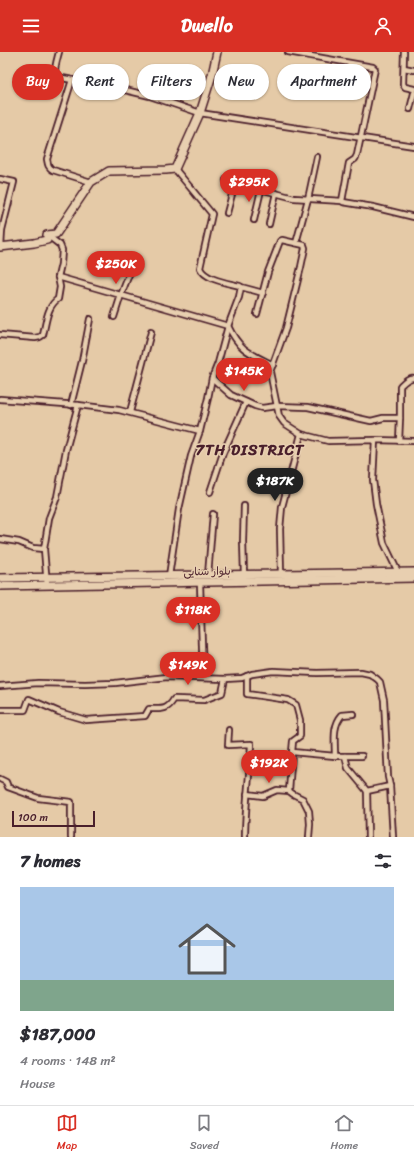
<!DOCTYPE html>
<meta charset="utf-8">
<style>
:root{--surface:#fff;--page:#f2f2f3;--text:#2b2b33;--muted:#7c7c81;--line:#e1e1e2;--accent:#d93025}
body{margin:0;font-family:Sriracha,"Playpen Sans Arabic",sans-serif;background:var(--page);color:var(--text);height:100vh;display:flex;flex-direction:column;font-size:15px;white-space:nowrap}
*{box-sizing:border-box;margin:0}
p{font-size:13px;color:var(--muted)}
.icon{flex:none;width:22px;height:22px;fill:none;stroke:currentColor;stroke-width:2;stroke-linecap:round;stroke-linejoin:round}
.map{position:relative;height:785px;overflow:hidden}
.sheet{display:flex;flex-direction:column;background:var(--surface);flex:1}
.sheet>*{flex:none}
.hud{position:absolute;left:12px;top:12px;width:390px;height:36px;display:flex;gap:8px}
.scale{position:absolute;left:12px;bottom:10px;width:83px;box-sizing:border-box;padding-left:4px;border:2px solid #4a1f2b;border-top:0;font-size:11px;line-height:14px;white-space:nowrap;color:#4a1f2b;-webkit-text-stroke:3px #e8cfb0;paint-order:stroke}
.price{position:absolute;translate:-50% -34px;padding:0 9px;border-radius:14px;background:var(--accent);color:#fff;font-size:13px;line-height:26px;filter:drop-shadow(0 1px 2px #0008)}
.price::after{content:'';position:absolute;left:50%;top:24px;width:12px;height:9px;margin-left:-6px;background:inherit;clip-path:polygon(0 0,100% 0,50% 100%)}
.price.current{background:#222;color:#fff}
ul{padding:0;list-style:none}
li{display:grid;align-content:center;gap:8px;height:212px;padding:0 20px}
li span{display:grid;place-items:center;height:124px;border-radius:0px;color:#555}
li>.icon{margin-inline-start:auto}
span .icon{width:72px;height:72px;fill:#fffc;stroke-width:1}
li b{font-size:17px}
h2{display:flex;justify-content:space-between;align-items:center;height:48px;padding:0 20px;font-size:17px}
.pill{padding:0 14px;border-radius:18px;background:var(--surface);box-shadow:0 1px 3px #0004;font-size:14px;line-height:36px}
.pill.current{background:var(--accent);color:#fff}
header{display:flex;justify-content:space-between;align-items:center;height:52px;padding:0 20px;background:var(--accent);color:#fff;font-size:18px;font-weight:700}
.tab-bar{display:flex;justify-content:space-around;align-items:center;height:56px;border-top:1px solid var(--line);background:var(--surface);font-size:11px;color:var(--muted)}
.tab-bar a{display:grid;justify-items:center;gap:2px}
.tab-bar .current{color:var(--accent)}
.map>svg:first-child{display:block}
</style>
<header><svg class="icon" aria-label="menu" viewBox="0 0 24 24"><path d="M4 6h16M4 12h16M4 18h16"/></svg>Dwello<svg class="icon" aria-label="person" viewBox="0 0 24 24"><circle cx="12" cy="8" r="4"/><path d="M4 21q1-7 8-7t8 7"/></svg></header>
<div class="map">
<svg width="414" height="785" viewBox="0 0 414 785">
<rect width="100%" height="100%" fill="#e5caa7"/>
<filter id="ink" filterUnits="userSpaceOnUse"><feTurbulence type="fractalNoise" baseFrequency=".025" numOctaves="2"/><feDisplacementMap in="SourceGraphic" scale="8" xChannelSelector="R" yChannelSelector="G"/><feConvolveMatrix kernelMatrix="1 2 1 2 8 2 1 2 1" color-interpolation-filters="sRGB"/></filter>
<g filter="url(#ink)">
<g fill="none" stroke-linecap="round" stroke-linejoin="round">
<g stroke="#4a1f2b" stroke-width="8">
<g id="street">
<path d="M59,0C57,8 54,16 55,24L57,25L125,38L150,44L200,61L414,94"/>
<polyline points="288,0 373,15 375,17 357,103 355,107 349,111 342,149"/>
<polyline points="404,0 403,32 405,35 414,37"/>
<polyline points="404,16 414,18"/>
<path d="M72,28L47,107C48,113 48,115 53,118L91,130"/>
<polyline points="410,57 414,41"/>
<polyline points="0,127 14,130 2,178 1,195"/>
<polyline points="226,128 294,146 342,149 343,150 373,155 414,165"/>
<polyline points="227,161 235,131"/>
<polyline points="254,168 261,138"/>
<polyline points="269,172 276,141"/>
<polyline points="296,191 308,147 317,105"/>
<path d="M58,225L228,274C240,299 250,301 273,313"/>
<polyline points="241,235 263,241"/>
<polyline points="257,262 268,220 280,189 282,188 304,193 305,196 301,215 286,276 270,320 279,364 284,371 301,382 328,389 375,388 414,389"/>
<polyline points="114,265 121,243 135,207"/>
<path d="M0,283L35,286L40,285L43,283C46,271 47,254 58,247L60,235L58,225L61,212L62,198L60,193L47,183"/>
<polyline points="212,326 231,343 255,354 262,356 277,354 308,355 371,369 383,366 400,366"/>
<polyline points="0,347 78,353 119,358 200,379"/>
<polyline points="71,353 82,309 90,267"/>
<polyline points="130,360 151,280"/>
<polyline points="375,388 373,428 376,452 384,491 398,520"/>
<path d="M399,389L400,366V334C404,330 408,325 414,326"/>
<polyline points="210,440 223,401 246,350"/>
<polyline points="0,487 19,490 33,496 44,497"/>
<polyline points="281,522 280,477 282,455 301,382"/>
<polyline points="208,523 213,462"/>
<polyline points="244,523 243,489 244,454"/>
<path d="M169,524L179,457L191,404L200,379L208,346L212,326L218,311L228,274L239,245L241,235L240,234C229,231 205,228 200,216L212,162L175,117"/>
<polyline points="200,531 203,626"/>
<polyline points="47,533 44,497 49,466 57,445 66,398 78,353"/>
<polyline points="247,624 247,642 288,648 296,653 300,668 300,684 293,689 292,700"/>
<polyline points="0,634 38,631 85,632 115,631 167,625 225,627 242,626 252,622 273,619 317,621 361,620 370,622 377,627 380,630 384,648 388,725 390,734 393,785"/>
<path d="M0,658H25L29,647L59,660L86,668L145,664L149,657C161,657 167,659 174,647L204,648L222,641L225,627"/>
<path d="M229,678L228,693L251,692C250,723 245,754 245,785"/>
<path d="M335,704C335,690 332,674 342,663L353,662"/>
<polyline points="345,704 348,716 367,739 390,734"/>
<polyline points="0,727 6,730 8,735 38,746 71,750 71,785"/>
<polyline points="367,739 368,785"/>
<polyline points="247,742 263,744 277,738 289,739"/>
<polyline points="309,785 310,772 309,759 303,747 293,742 289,739 292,700 335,704 362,704"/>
</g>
</g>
<g stroke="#4a1f2b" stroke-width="10">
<g id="secondary">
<polyline points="0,195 34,191 47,188 47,183 56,182 91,130 109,119 166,118 175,117 200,61 212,23 217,0"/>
<polyline points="0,526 414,520"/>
<polyline points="0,534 414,526"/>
</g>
</g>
<use href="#street" stroke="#e8cfb0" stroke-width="4.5"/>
<use href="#secondary" stroke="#e8cfb0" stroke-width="7"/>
</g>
</g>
<g text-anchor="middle" stroke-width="3" stroke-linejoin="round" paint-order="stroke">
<g font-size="11" fill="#4a1f2b" stroke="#e8cfb0">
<text transform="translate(207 519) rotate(-1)" y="4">بلوار سنایی</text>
</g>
<g font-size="15" font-weight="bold" letter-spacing="1" fill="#4a1f2b" stroke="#e8cfb0">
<text x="250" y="403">7TH DISTRICT</text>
</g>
</g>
</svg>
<div class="scale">100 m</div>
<b class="price" style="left:249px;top:151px">$295K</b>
<b class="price" style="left:116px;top:233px">$250K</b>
<b class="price" style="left:244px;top:340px">$145K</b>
<b class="price current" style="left:275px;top:450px">$187K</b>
<b class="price" style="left:193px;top:579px">$118K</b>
<b class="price" style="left:188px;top:634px">$149K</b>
<b class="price" style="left:269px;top:732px">$192K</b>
<div class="hud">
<a class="pill current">Buy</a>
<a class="pill">Rent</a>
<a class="pill">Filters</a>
<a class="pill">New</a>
<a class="pill">Apartment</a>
</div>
</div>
<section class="sheet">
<h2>7 homes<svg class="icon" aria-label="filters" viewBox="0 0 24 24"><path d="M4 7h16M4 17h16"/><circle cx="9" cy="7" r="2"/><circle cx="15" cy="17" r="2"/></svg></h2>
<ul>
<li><span style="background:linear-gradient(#a9c7e8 75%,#7fa58c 0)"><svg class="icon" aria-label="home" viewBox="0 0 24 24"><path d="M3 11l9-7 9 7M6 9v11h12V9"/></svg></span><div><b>$187,000</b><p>4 rooms · 148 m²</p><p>House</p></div></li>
</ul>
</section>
<nav class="tab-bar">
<a class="current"><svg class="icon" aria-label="map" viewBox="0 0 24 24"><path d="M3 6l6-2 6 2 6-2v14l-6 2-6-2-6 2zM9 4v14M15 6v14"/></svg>Map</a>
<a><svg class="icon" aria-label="saved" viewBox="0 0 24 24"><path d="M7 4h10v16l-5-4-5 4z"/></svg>Saved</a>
<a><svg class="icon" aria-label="home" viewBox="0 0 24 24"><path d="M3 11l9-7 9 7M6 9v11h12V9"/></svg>Home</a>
</nav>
